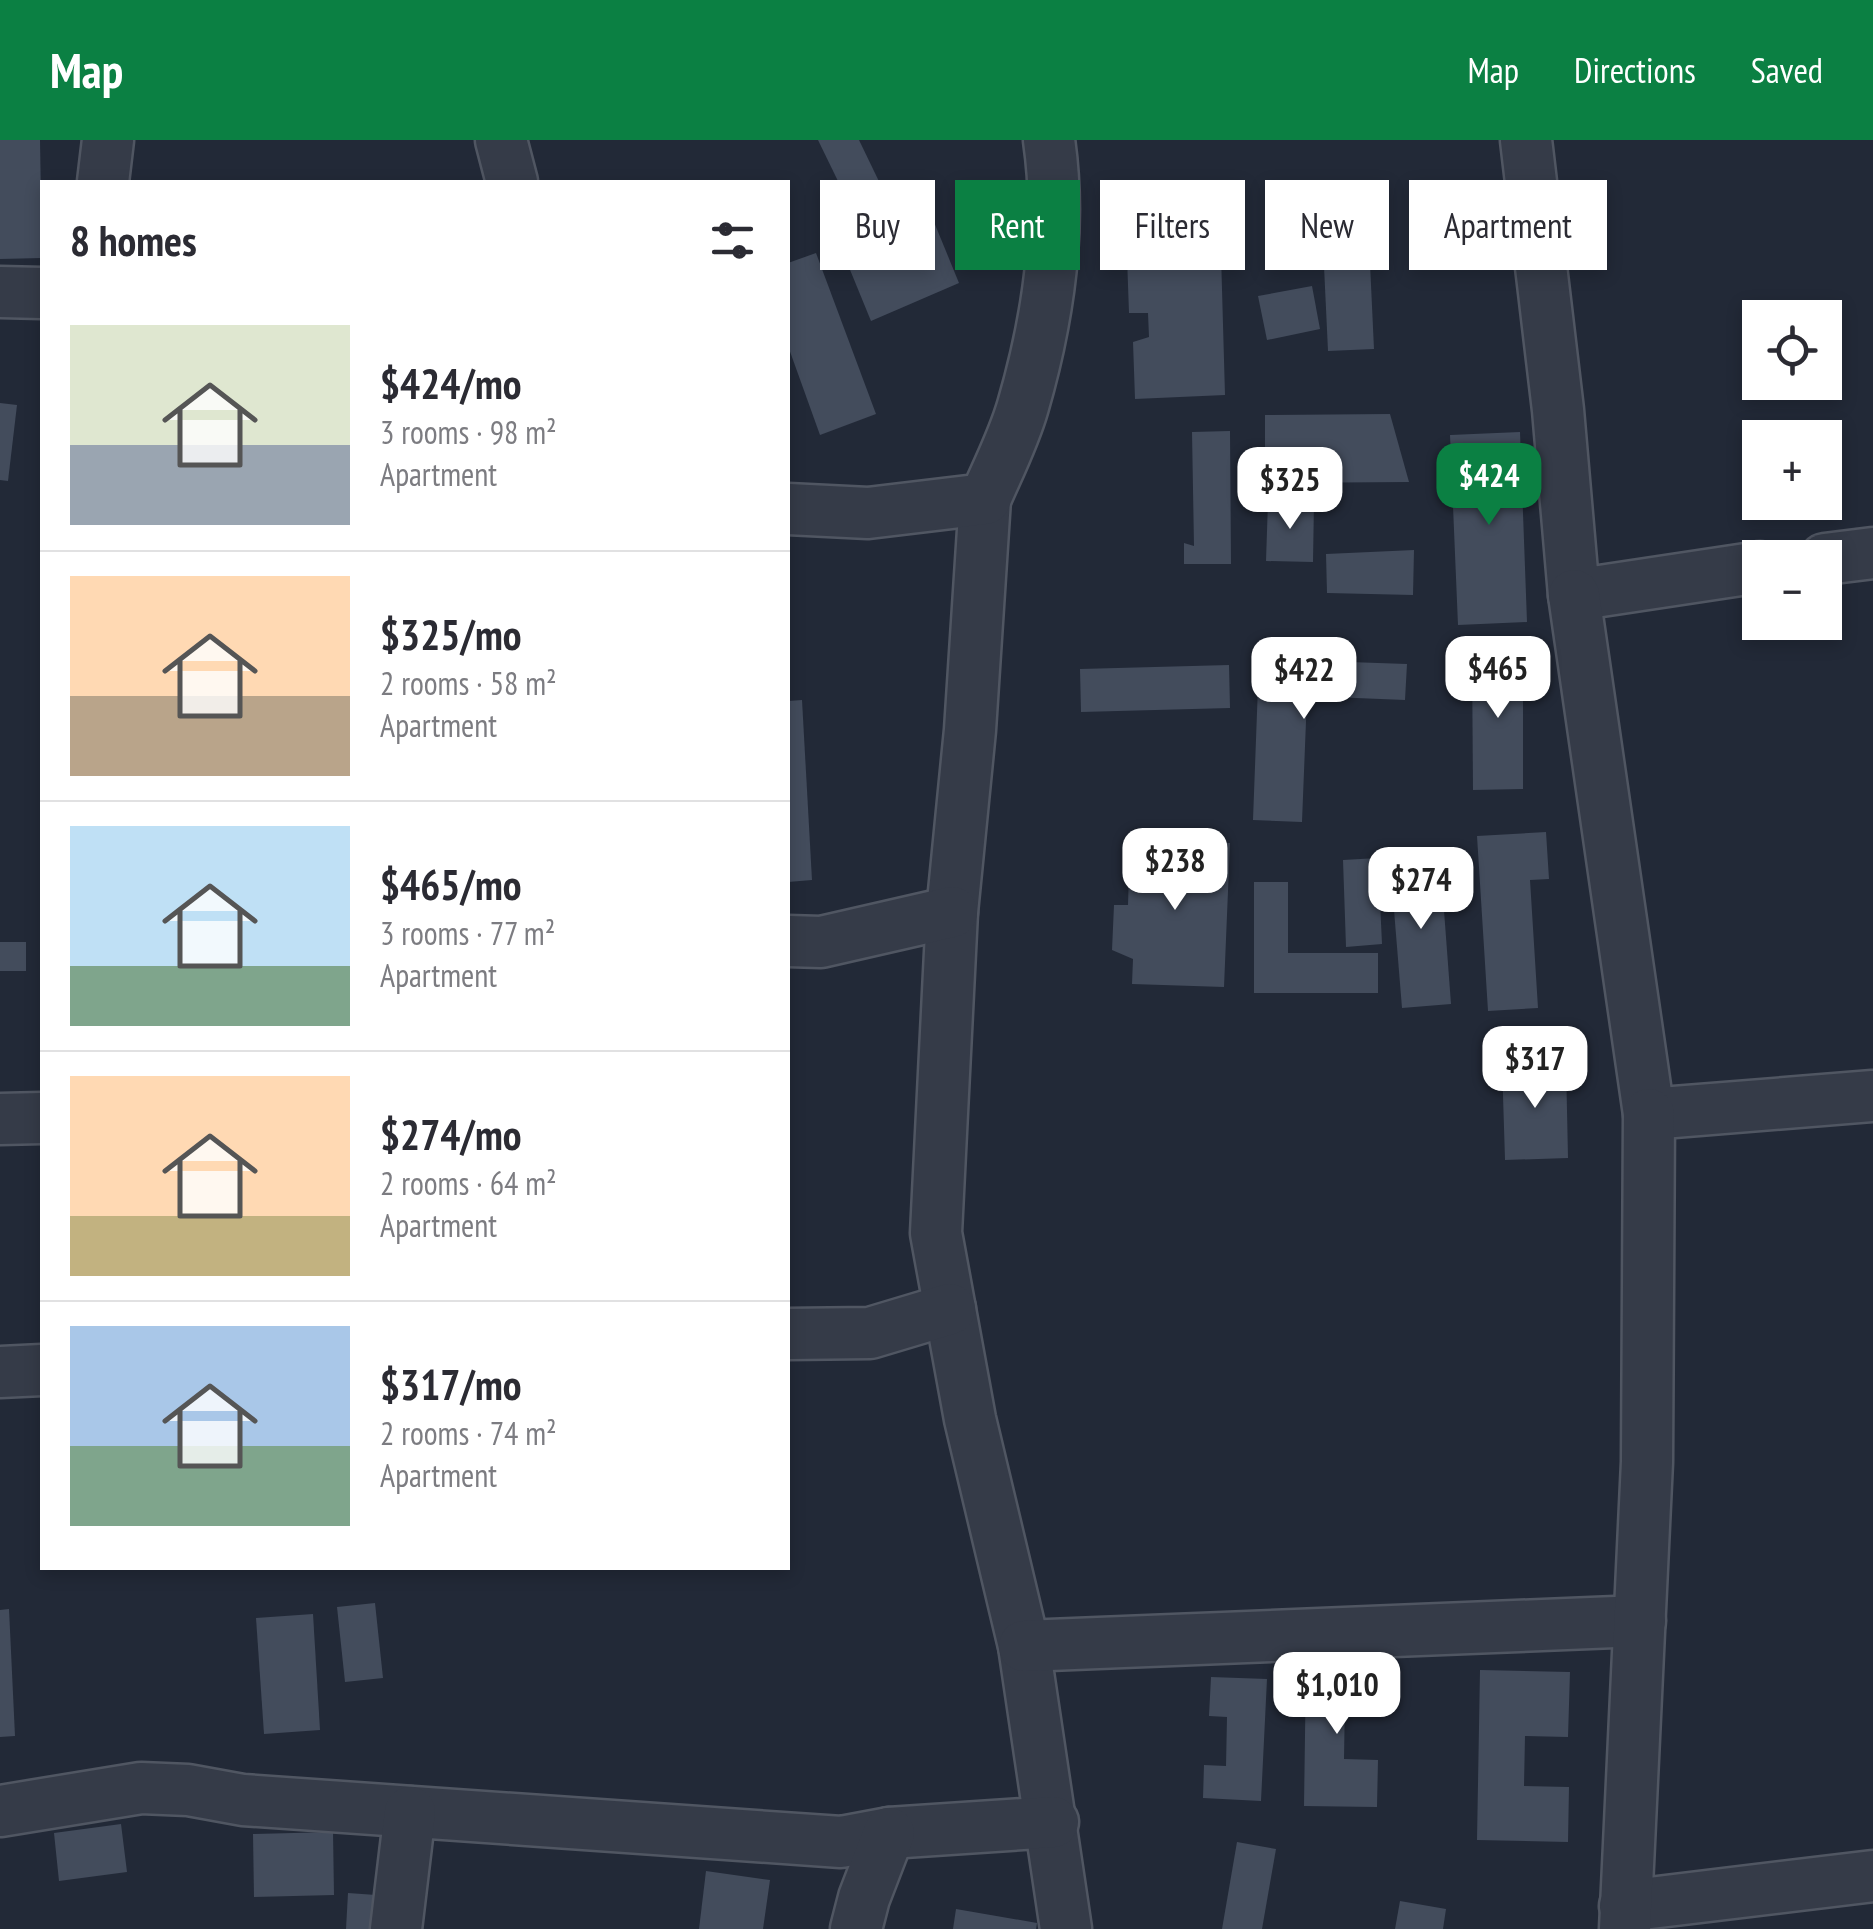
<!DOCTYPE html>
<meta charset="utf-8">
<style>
:root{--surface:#fff;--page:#f2f2f3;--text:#2b2b33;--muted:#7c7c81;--line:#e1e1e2;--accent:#0b8043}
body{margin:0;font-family:"PT Sans Narrow",sans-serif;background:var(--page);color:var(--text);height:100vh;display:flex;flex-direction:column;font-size:38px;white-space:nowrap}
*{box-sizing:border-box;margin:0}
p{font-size:32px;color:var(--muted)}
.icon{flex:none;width:55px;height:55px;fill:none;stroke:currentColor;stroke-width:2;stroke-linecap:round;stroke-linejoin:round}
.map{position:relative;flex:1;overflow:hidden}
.sheet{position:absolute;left:40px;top:40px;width:750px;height:1390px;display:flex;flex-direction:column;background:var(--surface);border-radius:0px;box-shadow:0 5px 15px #0003}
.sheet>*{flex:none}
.top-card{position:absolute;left:820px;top:40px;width:902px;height:90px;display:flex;gap:20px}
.buttons{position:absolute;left:1742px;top:160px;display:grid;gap:20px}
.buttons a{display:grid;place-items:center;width:100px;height:100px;border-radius:0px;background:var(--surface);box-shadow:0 5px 15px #0003;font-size:50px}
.price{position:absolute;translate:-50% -85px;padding:0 22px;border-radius:20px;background:#fff;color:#222;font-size:32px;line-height:65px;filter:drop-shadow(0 2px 5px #0008)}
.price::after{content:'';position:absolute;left:50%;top:60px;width:30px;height:22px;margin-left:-15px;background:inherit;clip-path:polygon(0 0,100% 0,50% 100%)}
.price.active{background:var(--accent);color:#fff}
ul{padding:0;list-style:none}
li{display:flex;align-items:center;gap:30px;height:250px;padding:0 30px}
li+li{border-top:2px solid var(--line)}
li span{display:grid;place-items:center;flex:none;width:280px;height:200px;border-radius:0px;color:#555}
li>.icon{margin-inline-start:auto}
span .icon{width:120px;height:120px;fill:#fffc;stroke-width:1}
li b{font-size:42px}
h2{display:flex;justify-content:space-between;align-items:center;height:120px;padding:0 30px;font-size:42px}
.tag{padding:0 35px;border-radius:0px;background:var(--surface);box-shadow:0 5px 15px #0003;font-size:35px;line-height:90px}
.tag.active{background:var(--accent);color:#fff}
header{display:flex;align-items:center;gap:60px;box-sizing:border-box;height:140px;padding:0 50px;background:var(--accent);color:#fff}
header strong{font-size:48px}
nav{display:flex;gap:55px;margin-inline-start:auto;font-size:35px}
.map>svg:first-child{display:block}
</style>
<header>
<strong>Map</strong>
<nav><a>Map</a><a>Directions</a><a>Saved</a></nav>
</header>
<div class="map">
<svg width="1873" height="1789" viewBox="0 0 1873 1789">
<rect width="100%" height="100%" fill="#222937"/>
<g fill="#434c5c">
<polygon points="0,0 40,0 42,118 0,119"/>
<polygon points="818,0 859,0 887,58 854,74"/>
<polygon points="925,60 959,143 871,181 837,98"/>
<polygon points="1369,102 1374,209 1328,211 1323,105"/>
<polygon points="816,113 876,274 820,295 788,206 788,123"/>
<polygon points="1221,114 1225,255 1135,259 1133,202 1149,197 1148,173 1129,173 1127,117"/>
<polygon points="1312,146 1320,189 1267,200 1258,156"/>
<polygon points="0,263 17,265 8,341 0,340"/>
<polygon points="1390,274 1409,342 1265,343 1265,275"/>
<polygon points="1230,291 1231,424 1184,424 1184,403 1194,406 1192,292"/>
<polygon points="1520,292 1527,482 1458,485 1450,295"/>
<polygon points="1268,361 1314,362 1313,422 1266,421"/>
<polygon points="1414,410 1413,455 1327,453 1326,414"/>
<polygon points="1472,513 1523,513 1523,649 1473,650"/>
<polygon points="1259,519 1407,524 1405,560 1307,556 1302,682 1253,680"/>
<polygon points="1229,525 1230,568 1081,572 1080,529"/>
<polygon points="802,560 812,740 788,742 788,561"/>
<polygon points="1546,692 1549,739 1530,740 1538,868 1488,871 1477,696"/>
<polygon points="1130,700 1230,703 1224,847 1132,844 1133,819 1112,810 1114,765 1128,765"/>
<polygon points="1440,717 1451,864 1402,868 1390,721"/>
<polygon points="1378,718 1382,804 1346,807 1343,720"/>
<polygon points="1254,742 1288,742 1288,813 1378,813 1378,853 1254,853"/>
<rect x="0" y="802" width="26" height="29"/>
<polygon points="1566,923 1568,1018 1505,1020 1502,924"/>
<polygon points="375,1463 383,1538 345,1542 337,1467"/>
<polygon points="9,1469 15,1596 0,1597 0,1470"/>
<polygon points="313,1474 320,1590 264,1594 256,1478"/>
<polygon points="1306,1524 1380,1525 1380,1558 1345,1558 1344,1619 1378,1620 1377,1667 1304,1666"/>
<polygon points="1480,1530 1570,1532 1568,1597 1525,1596 1524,1646 1569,1647 1568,1702 1477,1700"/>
<polygon points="1211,1537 1267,1539 1261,1661 1203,1658 1204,1625 1226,1626 1227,1577 1209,1576"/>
<polygon points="121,1684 127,1732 59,1741 54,1693"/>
<polygon points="333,1692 334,1755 254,1757 253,1694"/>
<polygon points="1237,1702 1276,1709 1262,1789 1222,1789"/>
<polygon points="706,1731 770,1740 763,1789 699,1789"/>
<polygon points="348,1753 390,1756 389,1789 346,1789"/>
<polygon points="1400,1761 1446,1769 1443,1789 1395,1789"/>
<polygon points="956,1769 1037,1783 1036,1789 953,1789"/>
</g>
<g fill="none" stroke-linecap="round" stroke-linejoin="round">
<g stroke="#505662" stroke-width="55">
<g id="minor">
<polyline points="501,0 512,42"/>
<polyline points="1526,0 1558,270 1574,455 1760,427"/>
<polyline points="103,42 108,0"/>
<polyline points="0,152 42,153"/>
<polyline points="985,359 970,590 952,772 936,1093 970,1279 1024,1506 1066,1789"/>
<path d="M788,369L868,373L985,359C998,329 1014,298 1023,266C1048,180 1062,89 1049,0"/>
<polyline points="1825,419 1873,413"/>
<polyline points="1574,455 1649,974 1873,956"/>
<polyline points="788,801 821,802 952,772"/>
<polyline points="0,979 42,978"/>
<polyline points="788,1194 870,1193 950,1169"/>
<polyline points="0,1232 42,1230"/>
<polyline points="1024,1506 1640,1481"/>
<polyline points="0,1671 141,1648 188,1650 243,1660 841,1702 889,1693 1053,1682"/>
<polyline points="1625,1766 1873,1736"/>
<polyline points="396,1789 410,1672"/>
<polyline points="856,1789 864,1758 889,1693"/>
<polyline points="1625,1789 1647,1322 1649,974"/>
</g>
</g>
<use href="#minor" stroke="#353b48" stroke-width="50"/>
</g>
</svg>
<div class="buttons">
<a><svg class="icon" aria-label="locate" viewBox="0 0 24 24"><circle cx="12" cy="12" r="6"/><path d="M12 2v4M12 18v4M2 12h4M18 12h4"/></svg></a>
<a>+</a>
<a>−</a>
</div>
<b class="price active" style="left:1489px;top:388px">$424</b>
<b class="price" style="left:1290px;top:392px">$325</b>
<b class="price" style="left:1498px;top:581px">$465</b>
<b class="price" style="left:1304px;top:582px">$422</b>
<b class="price" style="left:1175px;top:773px">$238</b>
<b class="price" style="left:1421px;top:792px">$274</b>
<b class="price" style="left:1535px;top:971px">$317</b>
<b class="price" style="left:1337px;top:1597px">$1,010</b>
<div class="top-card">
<a class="tag">Buy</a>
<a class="tag active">Rent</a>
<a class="tag">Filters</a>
<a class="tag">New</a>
<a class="tag">Apartment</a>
</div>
<section class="sheet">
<h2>8 homes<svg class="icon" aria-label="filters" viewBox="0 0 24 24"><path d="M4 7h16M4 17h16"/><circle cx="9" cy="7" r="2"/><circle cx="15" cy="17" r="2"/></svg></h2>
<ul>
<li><span style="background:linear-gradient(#dfe7d0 60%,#9aa5b1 0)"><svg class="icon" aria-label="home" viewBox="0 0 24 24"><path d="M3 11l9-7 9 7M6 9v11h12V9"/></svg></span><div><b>$424/mo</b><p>3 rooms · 98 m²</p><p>Apartment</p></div></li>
<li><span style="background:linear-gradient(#ffd9b3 60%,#b9a48a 0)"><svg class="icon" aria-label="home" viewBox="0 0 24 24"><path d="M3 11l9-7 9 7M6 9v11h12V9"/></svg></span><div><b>$325/mo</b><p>2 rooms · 58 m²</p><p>Apartment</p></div></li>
<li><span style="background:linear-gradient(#bfe0f5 70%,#7fa58c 0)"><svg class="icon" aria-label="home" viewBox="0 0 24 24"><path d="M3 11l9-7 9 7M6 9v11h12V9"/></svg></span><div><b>$465/mo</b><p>3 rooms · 77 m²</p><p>Apartment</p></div></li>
<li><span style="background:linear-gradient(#ffd9b3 70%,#c2b280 0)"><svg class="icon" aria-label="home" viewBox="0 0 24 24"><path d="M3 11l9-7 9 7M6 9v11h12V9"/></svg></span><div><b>$274/mo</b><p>2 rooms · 64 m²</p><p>Apartment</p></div></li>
<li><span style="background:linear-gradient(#a9c7e8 60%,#7fa58c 0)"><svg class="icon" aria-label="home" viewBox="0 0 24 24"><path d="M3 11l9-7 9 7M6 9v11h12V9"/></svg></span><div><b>$317/mo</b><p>2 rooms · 74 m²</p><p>Apartment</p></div></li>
</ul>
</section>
</div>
